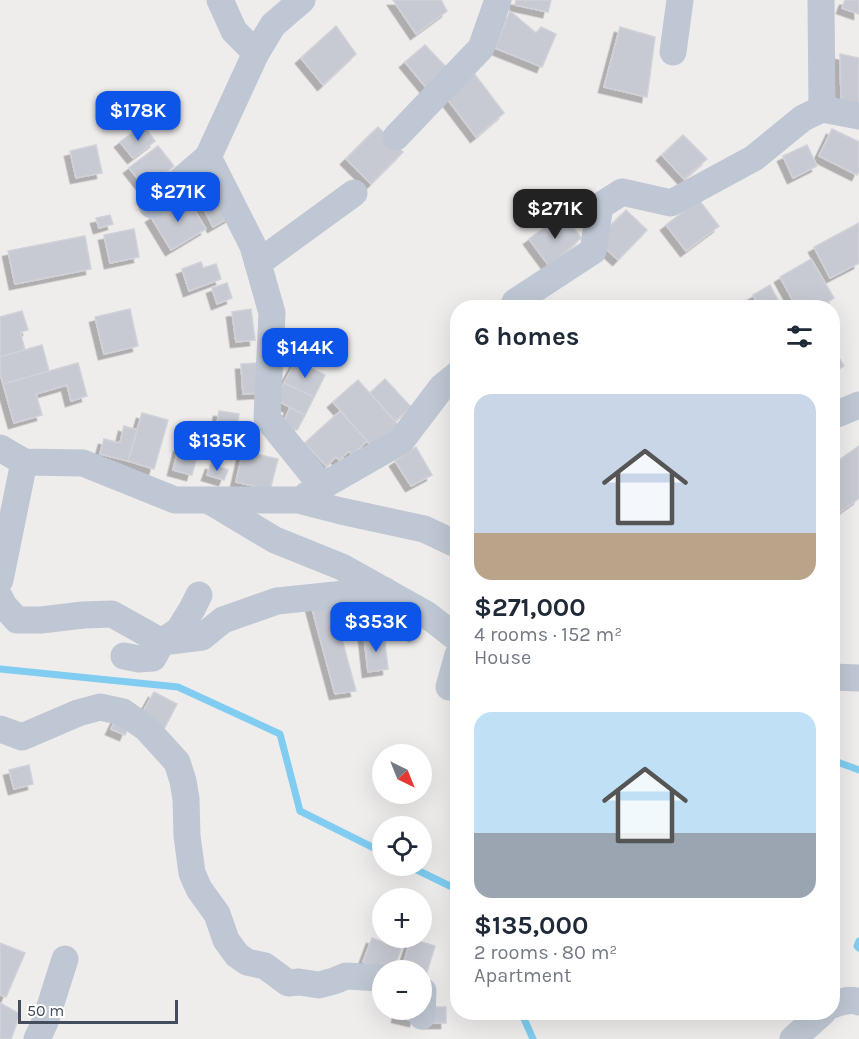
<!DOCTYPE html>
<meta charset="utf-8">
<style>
:root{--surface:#fff;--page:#f6f6f7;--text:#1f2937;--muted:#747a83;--accent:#0d55e8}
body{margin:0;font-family:Karla,sans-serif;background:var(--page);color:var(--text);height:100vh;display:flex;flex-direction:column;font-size:22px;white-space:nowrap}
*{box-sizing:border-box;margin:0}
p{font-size:20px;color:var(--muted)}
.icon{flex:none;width:33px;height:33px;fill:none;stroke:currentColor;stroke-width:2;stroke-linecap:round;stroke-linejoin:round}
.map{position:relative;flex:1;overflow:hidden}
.side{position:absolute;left:450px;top:300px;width:390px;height:720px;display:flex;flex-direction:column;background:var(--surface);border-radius:24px;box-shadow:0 6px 24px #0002}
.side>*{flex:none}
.needle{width:39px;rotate:137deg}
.buttons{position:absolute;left:372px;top:744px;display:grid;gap:12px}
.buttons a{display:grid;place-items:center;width:60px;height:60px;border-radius:50%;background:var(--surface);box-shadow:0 6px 24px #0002;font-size:30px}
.scale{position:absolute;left:18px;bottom:15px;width:160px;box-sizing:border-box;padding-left:6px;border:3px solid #434d5b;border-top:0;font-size:16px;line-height:21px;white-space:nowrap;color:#434d5b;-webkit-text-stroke:4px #fff;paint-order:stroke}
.price{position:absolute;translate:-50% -51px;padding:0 14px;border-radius:12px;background:var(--accent);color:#fff;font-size:20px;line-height:39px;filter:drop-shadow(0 2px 3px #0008)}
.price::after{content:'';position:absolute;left:50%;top:36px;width:18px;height:14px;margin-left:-9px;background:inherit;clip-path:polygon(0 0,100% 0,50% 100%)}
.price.current{background:#222;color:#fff}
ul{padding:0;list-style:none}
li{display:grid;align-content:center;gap:12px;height:318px;padding:0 24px}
li span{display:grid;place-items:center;height:186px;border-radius:18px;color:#555}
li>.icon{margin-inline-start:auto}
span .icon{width:108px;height:108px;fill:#fffc;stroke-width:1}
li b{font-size:26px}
h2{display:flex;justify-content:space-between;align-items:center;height:72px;padding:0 24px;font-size:26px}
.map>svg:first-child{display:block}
</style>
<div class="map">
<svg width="859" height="1039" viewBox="0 0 859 1039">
<defs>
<filter id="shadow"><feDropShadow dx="-5.5" dy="5.5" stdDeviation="0" flood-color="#0004"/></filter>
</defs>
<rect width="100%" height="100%" fill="#efecec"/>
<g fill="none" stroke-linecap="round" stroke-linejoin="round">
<g stroke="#80cdf1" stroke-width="7">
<polyline points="0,669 178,687 280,734 300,811 382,852"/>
<polyline points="832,760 859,770"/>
<polyline points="409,866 458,890"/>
<polyline points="859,941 857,946 859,948"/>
<polyline points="521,1012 533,1039"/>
</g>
</g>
<g fill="#c8cad3" stroke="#d0d1d9" stroke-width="1.5" filter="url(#shadow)">
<polygon points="393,0 441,0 447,11 416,34"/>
<polygon points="516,0 551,0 548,12 515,5"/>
<polygon points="845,0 859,0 859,14 842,8"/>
<polygon points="510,11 536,33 541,27 556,34 542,67 495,48"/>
<polygon points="336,26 356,54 323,85 301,58"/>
<polygon points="620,27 655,37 647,97 604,87"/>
<polygon points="425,45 449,70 429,91 405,62"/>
<polygon points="840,54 859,58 859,107 848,107 841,97"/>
<polygon points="473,72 504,113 476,137 445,96"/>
<polygon points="143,125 155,141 133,158 120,142"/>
<polygon points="378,127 403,152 371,184 346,159"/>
<polygon points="832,129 859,142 859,171 857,175 819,156"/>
<polygon points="683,135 707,159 684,179 662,155"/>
<polygon points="96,145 102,173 76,178 70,151"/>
<polygon points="807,145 817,166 793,178 783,156"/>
<polygon points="158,146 174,166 145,188 129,168"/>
<polygon points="207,171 217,189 200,200 189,182"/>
<polygon points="185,195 206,229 171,250 151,217"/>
<polygon points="221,195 232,216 213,227 202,205"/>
<polygon points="699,200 719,226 686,251 666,225"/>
<polygon points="626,210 647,230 618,260 597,240"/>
<polygon points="564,214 581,238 549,266 529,239"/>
<polygon points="110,215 113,224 99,228 96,218"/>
<polygon points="859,223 859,263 830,278 814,247"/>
<polygon points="134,229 139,257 110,263 104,235"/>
<polygon points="85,236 91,269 15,284 8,251"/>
<polygon points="811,259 834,298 818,308 797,308 780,277"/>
<polygon points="201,262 203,268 216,264 221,279 189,291 182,269"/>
<polygon points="227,283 232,298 217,304 212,288"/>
<polygon points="770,285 782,308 760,308 753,295"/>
<polygon points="130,309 138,346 104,354 95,317"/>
<polygon points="251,309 255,340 236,342 232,312"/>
<polygon points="22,311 28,330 20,332 25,350 0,357 0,317"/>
<polygon points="42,345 49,371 3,384 0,373 0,357"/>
<polygon points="832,346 844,366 832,373"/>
<polygon points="296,361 325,375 314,397 284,383"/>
<polygon points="78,363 87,396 71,401 67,385 36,394 42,415 14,423 3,384"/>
<polygon points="258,363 260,393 243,394 241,364"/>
<polygon points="385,379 411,407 395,421 370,393"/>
<polygon points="358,380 399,426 374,449 333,402"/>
<polygon points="284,383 314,397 305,415 276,400"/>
<polygon points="290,408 305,415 297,430 283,423"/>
<polygon points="219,411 239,414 235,439 215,436"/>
<polygon points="340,411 367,441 352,455 349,451 339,460 336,457 326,466 305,443"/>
<polygon points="142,413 168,420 154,469 128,461"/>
<polygon points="124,426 137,430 128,461 100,454 104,439 120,443"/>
<polygon points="179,446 198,451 192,475 173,470"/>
<polygon points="859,446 859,498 839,513 832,503 832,465"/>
<polygon points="416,447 432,475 411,486 395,461"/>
<polygon points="243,451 278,459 270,490 236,482"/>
<polygon points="211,464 228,470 224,480 207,475"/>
<polygon points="332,603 356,691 335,694 311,605"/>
<polygon points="408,608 425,616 415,636 398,628"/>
<polygon points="384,634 388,669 368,672 364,636"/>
<polygon points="154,692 177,704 164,729 140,717"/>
<polygon points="117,717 130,723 125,735 111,729"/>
<polygon points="29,765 33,784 14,789 9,770"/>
<polygon points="372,938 401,949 393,970 385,970 363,962"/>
<polygon points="411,939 435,946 426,975 422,974 422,970 409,970 402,968"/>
<polygon points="0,943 25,953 6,997 0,995"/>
<polygon points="0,1003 20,1014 11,1039 0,1039"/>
<rect x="428" y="1007" width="18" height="16"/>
<polygon points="399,1010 417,1010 415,1021 397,1017"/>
</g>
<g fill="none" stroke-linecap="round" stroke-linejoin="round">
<g stroke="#bec7d3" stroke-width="27">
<polyline points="220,0 234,31 256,53"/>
<polyline points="302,0 273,25 256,53 208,157 253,246 272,313 267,418 322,486"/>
<polyline points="821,0 822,109"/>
<polyline points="673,52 680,0"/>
<polyline points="396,137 481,48 498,0"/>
<polyline points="152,205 208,157"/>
<polyline points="258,263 354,193"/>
<polyline points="513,308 515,302 593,251 600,206 622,192 671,203 754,158 803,118 822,109 859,116"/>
<polyline points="832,416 859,405"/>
<polyline points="0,448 24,462 83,463 175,500 298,500 341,511 424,529 458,545"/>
<polyline points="307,495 401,441 442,387 458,374"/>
<polyline points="208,500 275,540 342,567 426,614 458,639"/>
<polyline points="0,580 24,462"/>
<polyline points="0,598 4,606 17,620 41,620 83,615 112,614 162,642 202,637 223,620 277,601 384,590"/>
<polyline points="124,656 139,659 153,658 162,642 179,630 192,609 199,595"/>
<polyline points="832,677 859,678"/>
<polyline points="449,687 458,655"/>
<polyline points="0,729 22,737 78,713 100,707 123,712 146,728 177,762 183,781 186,799 187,836 192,873 199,889 217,914 226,940 237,955 247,962 265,966 288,983 299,982 319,985 334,981 346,976 382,978"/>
<polyline points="422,991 423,991 422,1016"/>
<path d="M832,1005C841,1002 850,998 859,1002"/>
<polyline points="37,1039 45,1022 65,959"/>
<polyline points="793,1039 823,1012"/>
</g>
</g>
</svg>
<div class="buttons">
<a><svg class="needle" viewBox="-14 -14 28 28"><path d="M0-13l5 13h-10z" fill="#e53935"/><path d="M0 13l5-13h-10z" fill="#747a83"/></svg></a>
<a><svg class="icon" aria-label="locate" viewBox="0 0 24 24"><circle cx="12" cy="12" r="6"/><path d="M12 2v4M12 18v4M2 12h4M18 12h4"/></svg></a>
<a>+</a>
<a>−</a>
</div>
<div class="scale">50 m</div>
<b class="price" style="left:138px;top:142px">$178K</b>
<b class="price" style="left:178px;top:223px">$271K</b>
<b class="price current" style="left:555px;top:240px">$271K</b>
<b class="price" style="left:305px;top:379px">$144K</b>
<b class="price" style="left:217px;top:472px">$135K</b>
<b class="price" style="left:376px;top:653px">$353K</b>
<section class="side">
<h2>6 homes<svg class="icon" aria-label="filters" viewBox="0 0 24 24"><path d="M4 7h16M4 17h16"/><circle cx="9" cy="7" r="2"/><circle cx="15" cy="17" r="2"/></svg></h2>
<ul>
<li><span style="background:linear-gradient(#c9d6e8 75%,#b9a48a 0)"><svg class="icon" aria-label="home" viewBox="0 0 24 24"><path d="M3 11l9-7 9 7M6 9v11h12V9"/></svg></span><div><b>$271,000</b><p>4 rooms · 152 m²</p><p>House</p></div></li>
<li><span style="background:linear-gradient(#bfe0f5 65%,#9aa5b1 0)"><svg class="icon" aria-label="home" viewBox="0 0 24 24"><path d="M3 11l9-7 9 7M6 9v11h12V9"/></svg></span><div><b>$135,000</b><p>2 rooms · 80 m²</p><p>Apartment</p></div></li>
</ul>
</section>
</div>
